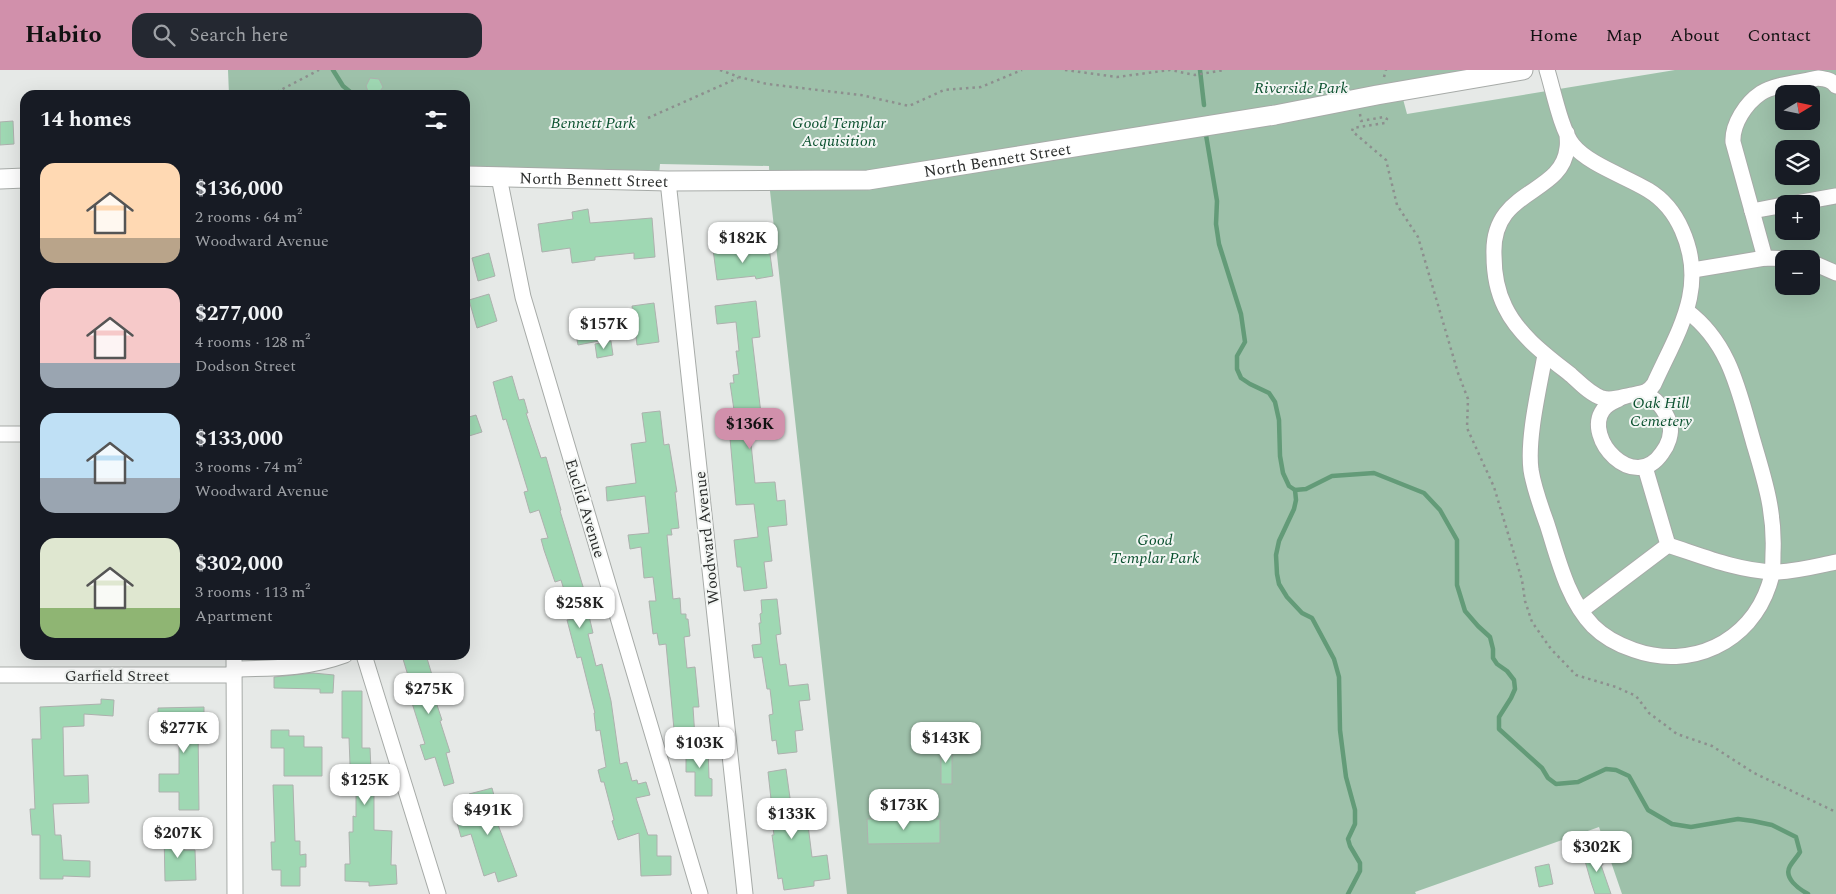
<!DOCTYPE html>
<meta charset="utf-8">
<style>
:root{--surface:#171b24;--page:#242831;--text:#f1f3f6;--muted:#9ea1a6;--accent:#d190ab}
body{margin:0;font-family:Spectral,serif;background:var(--page);color:var(--text);height:100vh;display:flex;flex-direction:column;font-size:19px;white-space:nowrap}
*{box-sizing:border-box;margin:0}
p{font-size:16px;color:var(--muted)}
.icon{flex:none;width:28px;height:28px;fill:none;stroke:currentColor;stroke-width:2;stroke-linecap:round;stroke-linejoin:round}
.map{position:relative;flex:1;overflow:hidden}
.panel{position:absolute;left:20px;top:20px;width:450px;height:570px;display:flex;flex-direction:column;background:var(--surface);border-radius:15px;box-shadow:0 5px 20px #0002}
.panel>*{flex:none}
.needle{width:32px;rotate:80deg}
.controls{position:absolute;left:1775px;top:15px;display:grid;gap:10px}
.controls a{display:grid;place-items:center;width:45px;height:45px;border-radius:10px;background:var(--surface);box-shadow:0 5px 20px #0002;font-size:25px}
.price{position:absolute;translate:-50% -42px;padding:0 11px;border-radius:10px;background:#fff;color:#222;font-size:16px;line-height:32px;filter:drop-shadow(0 1px 2px #0008)}
.price::after{content:'';position:absolute;left:50%;top:30px;width:15px;height:11px;margin-left:-8px;background:inherit;clip-path:polygon(0 0,100% 0,50% 100%)}
.price.selected{background:var(--accent);color:#111}
ul{padding:0;list-style:none}
li{display:flex;align-items:center;gap:15px;height:125px;padding:0 20px}
li span{display:grid;place-items:center;flex:none;width:140px;height:100px;border-radius:15px;color:#555}
li>.icon{margin-inline-start:auto}
span .icon{width:60px;height:60px;fill:#fffc;stroke-width:1}
li b{font-size:21px}
h2{display:flex;justify-content:space-between;align-items:center;height:60px;padding:0 20px;font-size:21px}
header{display:flex;align-items:center;gap:30px;box-sizing:border-box;height:70px;padding:0 25px;background:var(--accent);color:#111}
header strong{font-size:24px}
nav{display:flex;gap:28px;margin-inline-start:auto;font-size:18px}
.search{width:350px;height:45px;background:var(--page);display:flex;align-items:center;gap:12px;box-sizing:border-box;padding:0 18px;border-radius:15px;color:var(--muted);font-size:19px}
.map>svg:first-child{display:block}
</style>
<header>
<strong>Habito</strong>
<div class="search"><svg class="icon" aria-label="search" viewBox="0 0 24 24"><circle cx="10" cy="10" r="6"/><path d="M15 15l6 6"/></svg>Search here</div>
<nav><a>Home</a><a>Map</a><a>About</a><a>Contact</a></nav>
</header>
<div class="map">
<svg width="1836" height="824" viewBox="0 0 1836 824">
<rect width="100%" height="100%" fill="#e6e9e7"/>
<path fill="#9ec1aa" fill-rule="evenodd" d="M228,0H1497L1403,29L1407,44L1675,0H1836V824H1622L1599,757L1415,822L1416,824H847L770,121L769,96L660,94L659,105L465,101V25H229ZM1784,24H1811V51H1784ZM1784,79H1811V106H1784ZM1784,134H1811V161H1784ZM1784,189H1811V216H1784Z"/>
<g fill="none" stroke-linecap="round" stroke-linejoin="round">
<g stroke="#639b78" stroke-width="4.5">
<polyline points="333,0 343,16 354,25"/>
<polyline points="1200,0 1204,35"/>
<path d="M1206,65L1217,131L1216,154L1219,174L1241,244L1245,272L1237,286V299L1241,308L1250,314L1269,323L1275,332L1279,350L1280,386L1283,403L1289,416L1295,420L1306,419L1332,406L1374,403L1424,423L1440,440L1457,470V515L1465,541L1478,556L1490,567L1493,579V588L1497,594L1507,601L1514,610L1515,619L1511,628L1499,647V659L1542,698L1548,708L1556,714L1578,712L1606,699L1616,700L1629,706L1648,740L1672,754L1691,757L1738,749L1753,751L1772,755L1796,767L1800,782C1797,787 1793,791 1790,796C1783,808 1799,819 1808,824"/>
<polyline points="1295,420 1296,430 1294,439 1279,471 1276,485 1277,504 1279,514 1287,527 1302,543 1312,548 1334,589 1339,607 1340,660 1346,707 1355,740 1355,754 1348,769 1350,776 1360,793 1360,801 1348,824"/>
</g>
</g>
<g fill="#9fd8b3" stroke="#adb1ae">
<polygon points="370,8 379,9 383,17 378,24 369,24 366,16"/>
<polygon points="13,51 14,74 0,75 0,52"/>
<polygon points="588,139 590,153 652,148 655,187 634,189 634,183 595,187 595,190 572,193 570,178 542,182 538,154 573,149 572,142"/>
<polygon points="769,177 773,206 756,209 755,206 717,210 713,179 729,178 729,183"/>
<polygon points="489,183 495,206 478,211 472,188"/>
<polygon points="489,224 497,251 477,258 469,230"/>
<polygon points="756,231 760,267 752,268 762,352 749,354 755,413 775,412 777,431 785,430 787,455 768,457 772,491 764,492 767,518 744,521 741,497 737,497 734,470 758,467 754,434 736,435 730,368 738,367 730,313 734,313 733,305 739,304 736,281 739,281 736,252 717,254 715,236"/>
<polygon points="654,233 659,272 637,275 632,236"/>
<polygon points="592,239 599,271 578,275 572,243"/>
<polygon points="611,271 613,285 597,288 595,274"/>
<polygon points="512,306 519,330 524,329 528,343 526,343 541,388 546,387 561,440 560,441 588,533 586,533 593,563 588,564 596,596 602,594 611,631 620,694 627,692 632,711 637,710 638,714 646,712 650,725 636,728 648,765 657,765 657,786 671,786 671,805 641,806 639,763 618,770 612,751 614,750 604,712 601,712 598,700 606,697 600,660 596,661 594,643 595,643 581,587 577,588 567,550 573,549 561,510 555,512 544,480 541,469 548,468 539,440 530,443 524,422 528,421 506,349 503,350 493,312"/>
<polygon points="660,341 664,375 669,374 677,422 675,422 679,458 671,459 672,465 667,465 673,529 680,528 681,544 686,544 686,549 688,549 690,566 684,567 687,598 695,597 699,637 693,637 695,668 675,670 666,574 659,575 657,563 653,564 649,531 656,531 653,507 644,508 641,477 630,479 628,465 649,463 645,426 607,431 606,417 636,413 631,374 646,372 642,343"/>
<polygon points="476,345 482,362 469,366 465,348"/>
<polygon points="777,529 781,564 776,565 780,595 786,594 789,616 808,614 810,630 799,631 803,660 795,661 797,682 778,684 776,670 772,671 769,645 773,644 770,619 767,619 762,587 754,588 752,575 761,574 759,553 761,553 760,544 762,543 761,530"/>
<polygon points="416,585 426,585 435,615 431,617 442,650 440,651 450,682 446,683 454,713 444,716 435,687 425,690 420,675 425,674 412,633 416,632 403,589"/>
<polygon points="313,603 334,605 333,623 320,623 320,619 274,618 274,607"/>
<polygon points="342,621 362,621 362,678 370,678 371,700 376,700 377,720 374,720 374,760 392,761 391,795 396,795 397,814 369,816 369,812 345,811 345,794 350,794 349,762 353,762 353,746 356,747 356,720 351,720 349,668 342,668"/>
<polygon points="101,629 114,630 113,646 84,644 84,656 63,657 64,706 88,705 89,733 53,734 55,765 61,765 63,790 90,791 90,807 63,806 63,809 40,809 40,765 32,765 30,739 35,739 32,669 41,669 40,637 101,634"/>
<polygon points="204,637 204,657 198,657 199,740 179,740 179,722 159,722 159,704 179,704 179,657 158,658 158,638"/>
<polygon points="271,660 289,660 289,666 304,666 304,677 322,677 322,706 284,706 284,678 271,678"/>
<rect x="941" y="674" width="11" height="40"/>
<polygon points="708,676 709,708 712,709 712,726 695,726 695,702 686,702 686,677"/>
<polygon points="786,699 794,757 808,755 812,787 827,785 830,809 814,811 814,816 784,820 782,808 778,809 772,765 774,765 769,730 771,729 768,702"/>
<polygon points="273,715 293,715 295,771 300,771 300,785 306,784 306,797 300,797 300,816 281,816 281,800 272,800 271,772 275,772"/>
<polygon points="492,718 501,751 497,752 517,806 498,812 495,802 484,806 471,764 461,767 456,749 474,744 469,724"/>
<polygon points="867,749 940,749 940,773 868,774"/>
<polygon points="164,763 183,763 184,780 195,780 196,810 165,811"/>
<polygon points="1598,779 1603,795 1601,795 1611,824 1595,824 1591,812 1583,784"/>
<polygon points="1549,794 1553,814 1539,817 1535,797"/>
</g>
<g fill="none" stroke-linecap="round" stroke-linejoin="round">
<g stroke="#a7aba8" stroke-width="17">
<g id="minor">
<path d="M1547,0C1553,19 1561,60 1573,75C1588,94 1627,107 1648,120C1663,129 1675,144 1682,160C1708,218 1678,261 1654,314C1648,323 1641,323 1631,325C1621,327 1612,331 1602,328C1590,324 1580,313 1571,305C1547,286 1519,266 1505,237C1497,221 1494,203 1494,185C1491,118 1562,126 1567,78C1568,73 1567,68 1567,63"/>
<polyline points="499,107 523,227 700,824"/>
<polyline points="668,111 745,824"/>
<polyline points="1791,134 1836,126"/>
<polyline points="1752,141 1784,135"/>
<path d="M1765,188L1733,72C1732,54 1746,33 1761,23C1775,14 1802,12 1818,8C1826,9 1832,10 1836,16"/>
<polyline points="1811,192 1836,203"/>
<polyline points="1693,200 1765,188 1795,189"/>
<path d="M1545,285C1539,319 1527,368 1531,400C1534,419 1541,437 1547,454C1558,488 1567,529 1593,556C1604,567 1619,575 1634,580C1690,600 1750,573 1769,515C1773,505 1773,494 1773,483C1775,443 1765,411 1754,374C1739,323 1731,274 1687,241"/>
<path d="M1619,329C1613,332 1607,334 1603,340C1583,368 1634,424 1662,383C1668,375 1672,364 1670,354C1665,340 1657,328 1643,323"/>
<polyline points="0,364 25,364"/>
<path d="M1668,475C1702,486 1738,501 1774,502C1795,502 1816,496 1836,492"/>
<polyline points="1582,540 1668,475 1645,397"/>
<polyline points="234,585 235,824"/>
<polyline points="364,585 438,824"/>
<path d="M234,599C274,598 307,599 345,585"/>
<polyline points="0,605 234,605"/>
</g>
</g>
<g stroke="#a7aba8" stroke-width="21">
<g id="major">
<path id="s1" d="M465,106L668,111L868,110L1275,45L1377,25L1523,0"/>
<polyline points="0,109 25,108"/>
</g>
</g>
<g stroke="#8d8f8e" stroke-width="2.5" stroke-dasharray="2.5 4" stroke-linecap="butt">
<polyline points="720,0 739,7 767,14 861,25 909,36 944,20 981,17 1022,0"/>
<polyline points="1065,0 1117,7 1170,0 1195,5 1224,0"/>
<polyline points="1384,7 1386,0"/>
<polyline points="271,25 319,0"/>
<polyline points="1360,44 1361,51 1384,47 1387,49 1385,53 1353,58 1352,61 1386,90 1397,135 1418,167 1458,303 1468,329 1467,358 1494,417 1522,510 1525,531 1532,552 1551,579 1576,605 1616,617 1636,626 1649,643 1677,664 1712,676 1754,703 1836,742"/>
<polyline points="648,48 738,8"/>
</g>
<use href="#minor" stroke="#fff" stroke-width="15"/>
<use href="#major" stroke="#fff" stroke-width="19"/>
</g>
<g text-anchor="middle" stroke-width="4" stroke-linejoin="round" paint-order="stroke">
<g font-size="16" font-style="italic" fill="#0b512f" stroke="#f3f6f4">
<text x="1301" y="23">Riverside Park</text>
<text x="593" y="58">Bennett Park</text>
<text x="839" y="58">Good Templar<tspan x="839" dy="18">Acquisition</tspan></text>
<text x="1661" y="338">Oak Hill<tspan x="1661" dy="18">Cemetery</tspan></text>
<text x="1155" y="475">Good<tspan x="1155" dy="18">Templar Park</tspan></text>
</g>
<g font-size="16" fill="#2d2f2e" stroke="#f3f6f4">
<text dy="6" stroke="none"><textPath href="#s1" startOffset="534">North Bennett Street</textPath></text>
<text dy="6" stroke="none"><textPath href="#s1" startOffset="129">North Bennett Street</textPath></text>
<text transform="translate(586 438) rotate(73)" y="6">Euclid Avenue</text>
<text transform="translate(706 468) rotate(-96)" y="6">Woodward Avenue</text>
<text x="117" y="611">Garfield Street</text>
</g>
</g>
</svg>
<div class="controls">
<a><svg class="needle" viewBox="-14 -14 28 28"><path d="M0-13l5 13h-10z" fill="#e53935"/><path d="M0 13l5-13h-10z" fill="#9ea1a6"/></svg></a>
<a><svg class="icon" aria-label="layers" viewBox="0 0 24 24"><path d="M12 4l9 5-9 5-9-5zM3 14l9 5 9-5"/></svg></a>
<a>+</a>
<a>−</a>
</div>
<b class="price" style="left:743px;top:194px">$182K</b>
<b class="price" style="left:604px;top:280px">$157K</b>
<b class="price selected" style="left:750px;top:380px">$136K</b>
<b class="price" style="left:580px;top:559px">$258K</b>
<b class="price" style="left:429px;top:645px">$275K</b>
<b class="price" style="left:184px;top:684px">$277K</b>
<b class="price" style="left:946px;top:694px">$143K</b>
<b class="price" style="left:700px;top:699px">$103K</b>
<b class="price" style="left:365px;top:736px">$125K</b>
<b class="price" style="left:904px;top:761px">$173K</b>
<b class="price" style="left:488px;top:766px">$491K</b>
<b class="price" style="left:792px;top:770px">$133K</b>
<b class="price" style="left:178px;top:789px">$207K</b>
<b class="price" style="left:1597px;top:803px">$302K</b>
<section class="panel">
<h2>14 homes<svg class="icon" aria-label="filters" viewBox="0 0 24 24"><path d="M4 7h16M4 17h16"/><circle cx="9" cy="7" r="2"/><circle cx="15" cy="17" r="2"/></svg></h2>
<ul>
<li><span style="background:linear-gradient(#ffd9b3 75%,#b9a48a 0)"><svg class="icon" aria-label="home" viewBox="0 0 24 24"><path d="M3 11l9-7 9 7M6 9v11h12V9"/></svg></span><div><b>$136,000</b><p>2 rooms · 64 m²</p><p>Woodward Avenue</p></div></li>
<li><span style="background:linear-gradient(#f6c9c9 75%,#9aa5b1 0)"><svg class="icon" aria-label="home" viewBox="0 0 24 24"><path d="M3 11l9-7 9 7M6 9v11h12V9"/></svg></span><div><b>$277,000</b><p>4 rooms · 128 m²</p><p>Dodson Street</p></div></li>
<li><span style="background:linear-gradient(#bfe0f5 65%,#9aa5b1 0)"><svg class="icon" aria-label="home" viewBox="0 0 24 24"><path d="M3 11l9-7 9 7M6 9v11h12V9"/></svg></span><div><b>$133,000</b><p>3 rooms · 74 m²</p><p>Woodward Avenue</p></div></li>
<li><span style="background:linear-gradient(#dfe7d0 70%,#8fb573 0)"><svg class="icon" aria-label="home" viewBox="0 0 24 24"><path d="M3 11l9-7 9 7M6 9v11h12V9"/></svg></span><div><b>$302,000</b><p>3 rooms · 113 m²</p><p>Apartment</p></div></li>
</ul>
</section>
</div>
